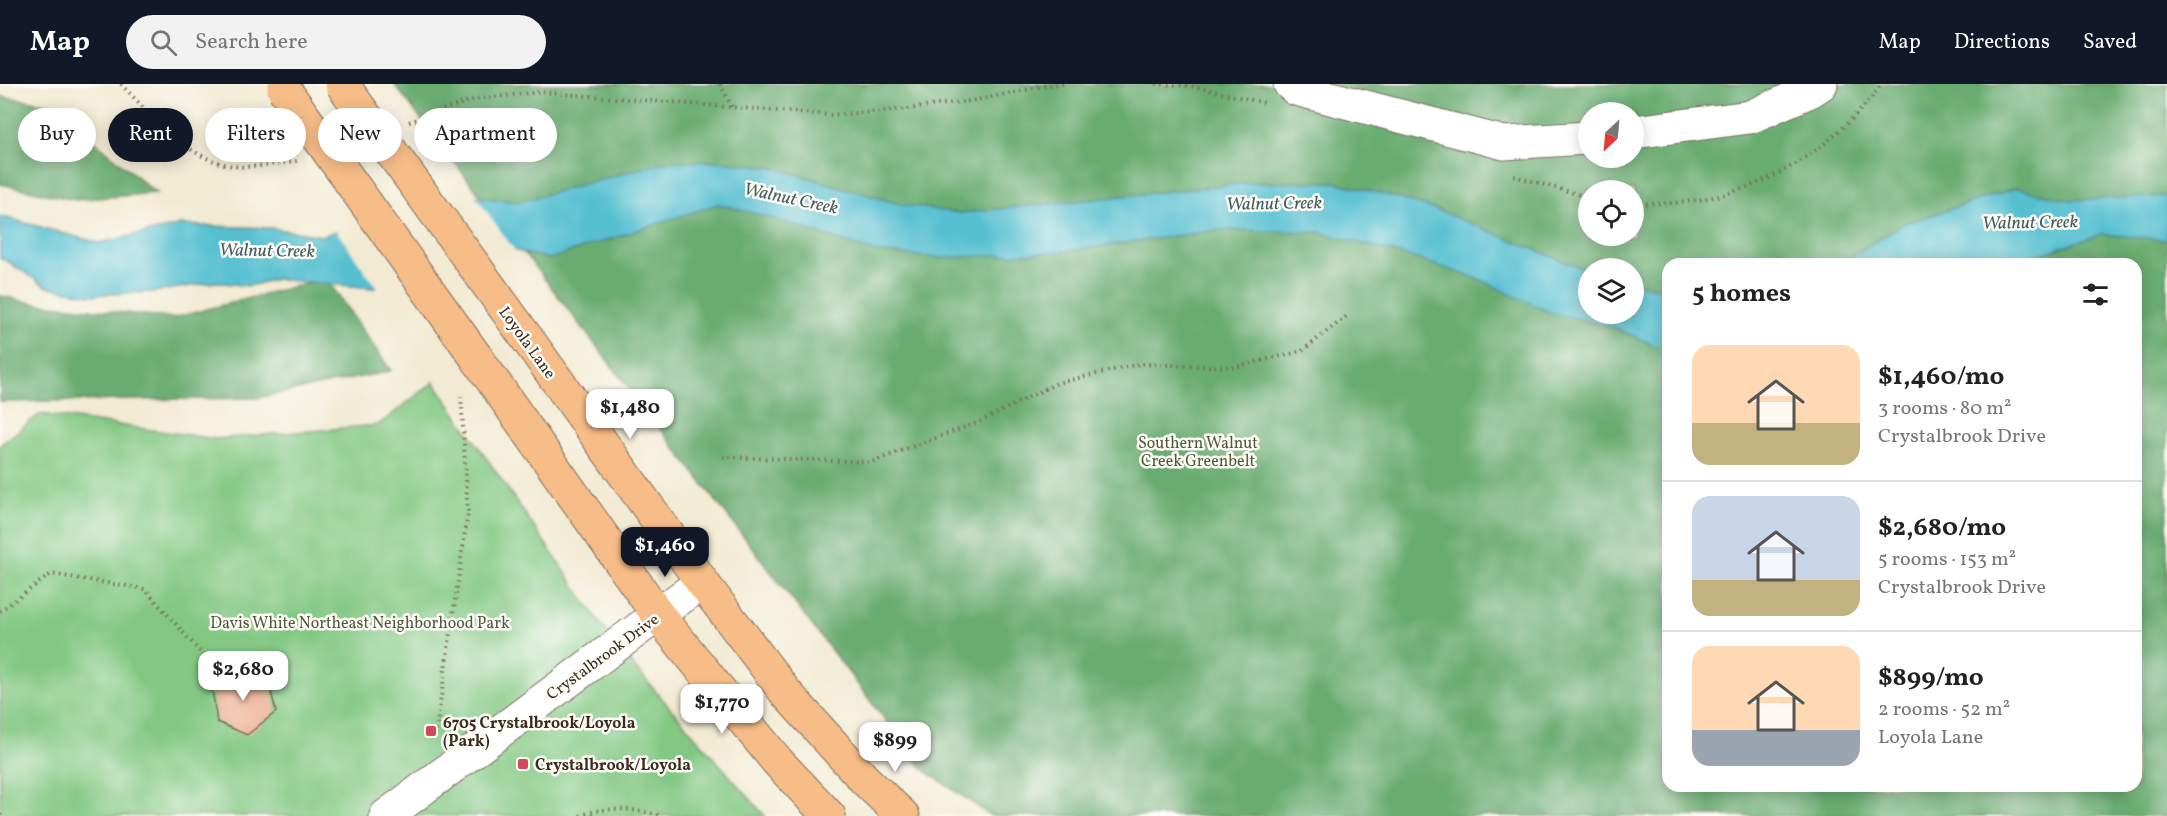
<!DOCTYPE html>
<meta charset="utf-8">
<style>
:root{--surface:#fff;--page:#f2f2f2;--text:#222;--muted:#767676;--line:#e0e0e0;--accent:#111827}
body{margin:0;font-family:Vollkorn,serif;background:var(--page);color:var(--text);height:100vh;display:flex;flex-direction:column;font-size:22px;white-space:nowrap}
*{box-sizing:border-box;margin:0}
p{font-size:20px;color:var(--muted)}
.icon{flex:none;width:33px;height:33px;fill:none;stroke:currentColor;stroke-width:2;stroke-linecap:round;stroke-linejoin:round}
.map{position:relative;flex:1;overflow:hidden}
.panel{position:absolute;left:1662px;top:174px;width:480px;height:534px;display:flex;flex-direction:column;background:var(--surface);border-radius:18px;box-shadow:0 3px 15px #0003}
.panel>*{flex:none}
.guide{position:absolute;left:18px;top:24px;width:570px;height:54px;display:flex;gap:12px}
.needle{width:39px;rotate:206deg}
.buttons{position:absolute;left:1578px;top:18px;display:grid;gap:12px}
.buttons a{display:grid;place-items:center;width:66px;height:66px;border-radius:50%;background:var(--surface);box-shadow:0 3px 15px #0003;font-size:30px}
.price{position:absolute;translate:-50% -51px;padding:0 14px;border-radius:12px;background:#fff;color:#222;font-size:20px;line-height:39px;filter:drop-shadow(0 2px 3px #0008)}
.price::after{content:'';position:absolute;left:50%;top:36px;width:18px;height:14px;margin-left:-9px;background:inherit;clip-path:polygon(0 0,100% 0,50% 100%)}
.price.on{background:var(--accent);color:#fff}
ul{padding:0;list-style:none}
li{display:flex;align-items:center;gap:18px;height:150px;padding:0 30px}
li+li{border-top:2px solid var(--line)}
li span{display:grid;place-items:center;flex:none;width:168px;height:120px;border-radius:18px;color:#555}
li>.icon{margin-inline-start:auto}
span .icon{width:72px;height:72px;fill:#fffc;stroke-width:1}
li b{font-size:26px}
h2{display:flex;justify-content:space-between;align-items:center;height:72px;padding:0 30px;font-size:26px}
.pill{padding:0 21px;border-radius:27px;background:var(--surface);box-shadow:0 3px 15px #0003;font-size:21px;line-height:54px}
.pill.on{background:var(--accent);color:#fff}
header{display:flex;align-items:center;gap:36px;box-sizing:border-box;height:84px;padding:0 30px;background:var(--accent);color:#fff}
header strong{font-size:28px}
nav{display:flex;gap:33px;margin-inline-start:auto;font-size:21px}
.search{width:420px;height:54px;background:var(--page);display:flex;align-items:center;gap:15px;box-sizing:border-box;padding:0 21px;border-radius:33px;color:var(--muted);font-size:22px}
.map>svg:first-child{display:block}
</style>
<header>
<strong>Map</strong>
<div class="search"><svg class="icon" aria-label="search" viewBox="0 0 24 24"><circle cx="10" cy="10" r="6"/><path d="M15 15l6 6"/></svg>Search here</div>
<nav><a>Map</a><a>Directions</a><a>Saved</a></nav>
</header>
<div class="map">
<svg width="2167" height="732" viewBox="0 0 2167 732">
<rect width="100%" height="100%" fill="#fdfcf7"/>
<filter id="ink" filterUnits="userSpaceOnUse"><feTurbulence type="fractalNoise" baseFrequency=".0167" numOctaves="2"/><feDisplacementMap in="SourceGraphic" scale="12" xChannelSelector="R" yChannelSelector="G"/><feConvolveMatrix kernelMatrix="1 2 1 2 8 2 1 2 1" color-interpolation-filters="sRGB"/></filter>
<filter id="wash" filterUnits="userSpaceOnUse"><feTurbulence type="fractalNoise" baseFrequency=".008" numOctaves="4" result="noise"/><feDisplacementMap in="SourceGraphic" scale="24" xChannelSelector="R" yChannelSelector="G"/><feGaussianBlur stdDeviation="1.35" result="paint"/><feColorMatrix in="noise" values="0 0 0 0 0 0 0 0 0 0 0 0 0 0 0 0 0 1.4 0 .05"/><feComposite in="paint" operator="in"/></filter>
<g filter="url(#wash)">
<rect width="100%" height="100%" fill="#f2ead2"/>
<polygon fill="#82c883" stroke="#5e7950" stroke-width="1.5" points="434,298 616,562 765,732 0,732 0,361 40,330 216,355 378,341"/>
<g fill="#69ac71" stroke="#526b48" stroke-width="1.5" fill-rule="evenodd">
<path d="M394,0H2167V732H991L923,685ZM1588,28H1634V74H1588ZM1588,106H1634V152H1588ZM1668,180H2136V702H1668ZM1588,184H1634V230H1588Z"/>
<polygon points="0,12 51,20 156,109 75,116 0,100"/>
<polygon points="326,194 391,287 257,314 0,318 0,212 33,219 173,234"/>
</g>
<g fill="#56c0d1" stroke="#487578" stroke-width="1.5">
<polygon points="718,77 771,83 903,121 960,129 1247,99 1334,98 1391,112 1440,127 1588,187 1588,230 1634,230 1634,199 1668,206 1668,263 1653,261 1616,244 1549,228 1478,195 1411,173 1319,148 1219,146 1060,168 941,174 875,168 771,134 718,120 549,175 492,161 443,162 373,204 276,195 249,202 216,198 153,208 90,211 47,203 7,177 0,175 0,132 99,159 181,141 271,144 322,152 446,109 518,118 665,78"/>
<polygon points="2016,104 2070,116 2167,112 2167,156 2101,150 2012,180 1839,180 1903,140"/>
</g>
<polygon fill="#f2ead2" points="445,106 474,110 518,171 492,164 444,165 378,205 335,145"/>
<g id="blocks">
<polygon fill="#ecb096" points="236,584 269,599 276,628 247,651 217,638 212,605"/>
</g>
</g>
<g filter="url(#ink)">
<use href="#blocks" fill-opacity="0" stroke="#7b6d5d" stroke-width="1.5"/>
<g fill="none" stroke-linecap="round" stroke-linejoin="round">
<g stroke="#7b6d5d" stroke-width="35">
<g id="minor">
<polyline points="1290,0 1296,5 1504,59 1588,54"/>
<polyline points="1634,48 1750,33 1812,6 1821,0"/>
<polyline points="386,732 702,498"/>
</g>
</g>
<g stroke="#7b6d5d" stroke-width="35">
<g id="major">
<polyline points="518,242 702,498 786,609 865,696 903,732"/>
<polyline points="476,273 658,531 777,677 829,732"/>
</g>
</g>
<g stroke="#7b6d5d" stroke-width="4" stroke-dasharray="1.5 4.5" stroke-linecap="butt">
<path d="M121,0C152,32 182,71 228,81C250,86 276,79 298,77"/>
<polyline points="720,0 732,23"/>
<polyline points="1156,0 1191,2 1265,19"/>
<polyline points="409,38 475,15 540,8 831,31 907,25 977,16 1049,1 1067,0"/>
<polyline points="1514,92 1588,113"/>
<path d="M1634,119C1735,125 1821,81 1882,0"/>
<polyline points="723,373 871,378 979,338 1057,299 1139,280 1235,283 1302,267 1348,231"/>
<polyline points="0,527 51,490 145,505 224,595"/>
<polyline points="436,647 468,428 461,310"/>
<polyline points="0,731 1,732"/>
<path d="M580,732C605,721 637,725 662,732"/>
</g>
<use href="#minor" stroke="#fff" stroke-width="33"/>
<use href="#major" stroke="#f7bd88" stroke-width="33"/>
<g stroke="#7b6d5d" stroke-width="35" stroke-linecap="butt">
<g id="major-bridge">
<polyline points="342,0 518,242"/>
<polyline points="284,5 476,273"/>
</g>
</g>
<use href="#major-bridge" stroke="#f7bd88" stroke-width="33"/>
</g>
</g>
<g fill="#d1495b" stroke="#fdfcf7" stroke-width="2">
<rect x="425" y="641" width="12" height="12" rx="3"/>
<rect x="517" y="674" width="12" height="12" rx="3"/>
</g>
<g text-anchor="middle" stroke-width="5" stroke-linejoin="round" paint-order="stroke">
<g font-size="16" fill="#3b2a1e" stroke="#fdfcf7">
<text transform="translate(528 258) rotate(54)" y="6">Loyola Lane</text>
<text transform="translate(602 572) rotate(-36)" y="6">Crystalbrook Drive</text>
</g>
<g font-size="16" fill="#50593c" stroke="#fdfcf7">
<text x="1198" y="364">Southern Walnut<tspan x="1198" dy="18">Creek Greenbelt</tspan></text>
<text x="360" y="544">Davis White Northeast Neighborhood Park</text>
</g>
<g font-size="16" font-weight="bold" fill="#3b2a1e" stroke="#fdfcf7" text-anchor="start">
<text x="443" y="644">6705 Crystalbrook/Loyola<tspan x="443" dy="18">(Park)</tspan></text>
<text x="535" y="686">Crystalbrook/Loyola</text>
</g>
<g font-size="18" font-style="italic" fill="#445e5d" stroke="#fdfcf7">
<text transform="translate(791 114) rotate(12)" y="6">Walnut Creek</text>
<text transform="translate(1274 119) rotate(-1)" y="6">Walnut Creek</text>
<text transform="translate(2030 138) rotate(-1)" y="6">Walnut Creek</text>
<text transform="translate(267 166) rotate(1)" y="6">Walnut Creek</text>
</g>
</g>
</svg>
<div class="buttons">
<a><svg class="needle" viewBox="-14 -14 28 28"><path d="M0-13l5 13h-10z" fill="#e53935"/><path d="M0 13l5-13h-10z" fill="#767676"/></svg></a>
<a><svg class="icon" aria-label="locate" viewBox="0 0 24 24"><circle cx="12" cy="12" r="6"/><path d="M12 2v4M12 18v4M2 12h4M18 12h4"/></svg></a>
<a><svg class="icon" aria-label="layers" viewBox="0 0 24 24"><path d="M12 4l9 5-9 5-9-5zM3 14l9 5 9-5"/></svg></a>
</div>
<b class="price" style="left:630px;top:356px">$1,480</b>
<b class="price on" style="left:665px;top:494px">$1,460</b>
<b class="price" style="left:243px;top:618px">$2,680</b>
<b class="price" style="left:722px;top:651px">$1,770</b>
<b class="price" style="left:895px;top:689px">$899</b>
<div class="guide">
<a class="pill">Buy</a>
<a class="pill on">Rent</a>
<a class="pill">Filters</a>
<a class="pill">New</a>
<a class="pill">Apartment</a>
</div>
<section class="panel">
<h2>5 homes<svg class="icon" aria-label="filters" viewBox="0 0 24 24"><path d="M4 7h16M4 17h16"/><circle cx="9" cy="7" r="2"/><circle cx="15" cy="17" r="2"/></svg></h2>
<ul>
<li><span style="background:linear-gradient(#ffd9b3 65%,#c2b280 0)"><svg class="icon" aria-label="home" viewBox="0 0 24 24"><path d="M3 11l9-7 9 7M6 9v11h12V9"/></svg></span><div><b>$1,460/mo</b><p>3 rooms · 80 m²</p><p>Crystalbrook Drive</p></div></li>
<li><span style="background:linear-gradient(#c9d6e8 70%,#c2b280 0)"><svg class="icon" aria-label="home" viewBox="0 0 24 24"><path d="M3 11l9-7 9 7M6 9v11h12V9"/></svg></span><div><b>$2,680/mo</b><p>5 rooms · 153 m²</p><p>Crystalbrook Drive</p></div></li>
<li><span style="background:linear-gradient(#ffd9b3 70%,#9aa5b1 0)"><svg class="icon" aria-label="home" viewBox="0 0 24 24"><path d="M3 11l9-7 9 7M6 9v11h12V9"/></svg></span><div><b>$899/mo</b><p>2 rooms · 52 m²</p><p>Loyola Lane</p></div></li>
</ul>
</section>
</div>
